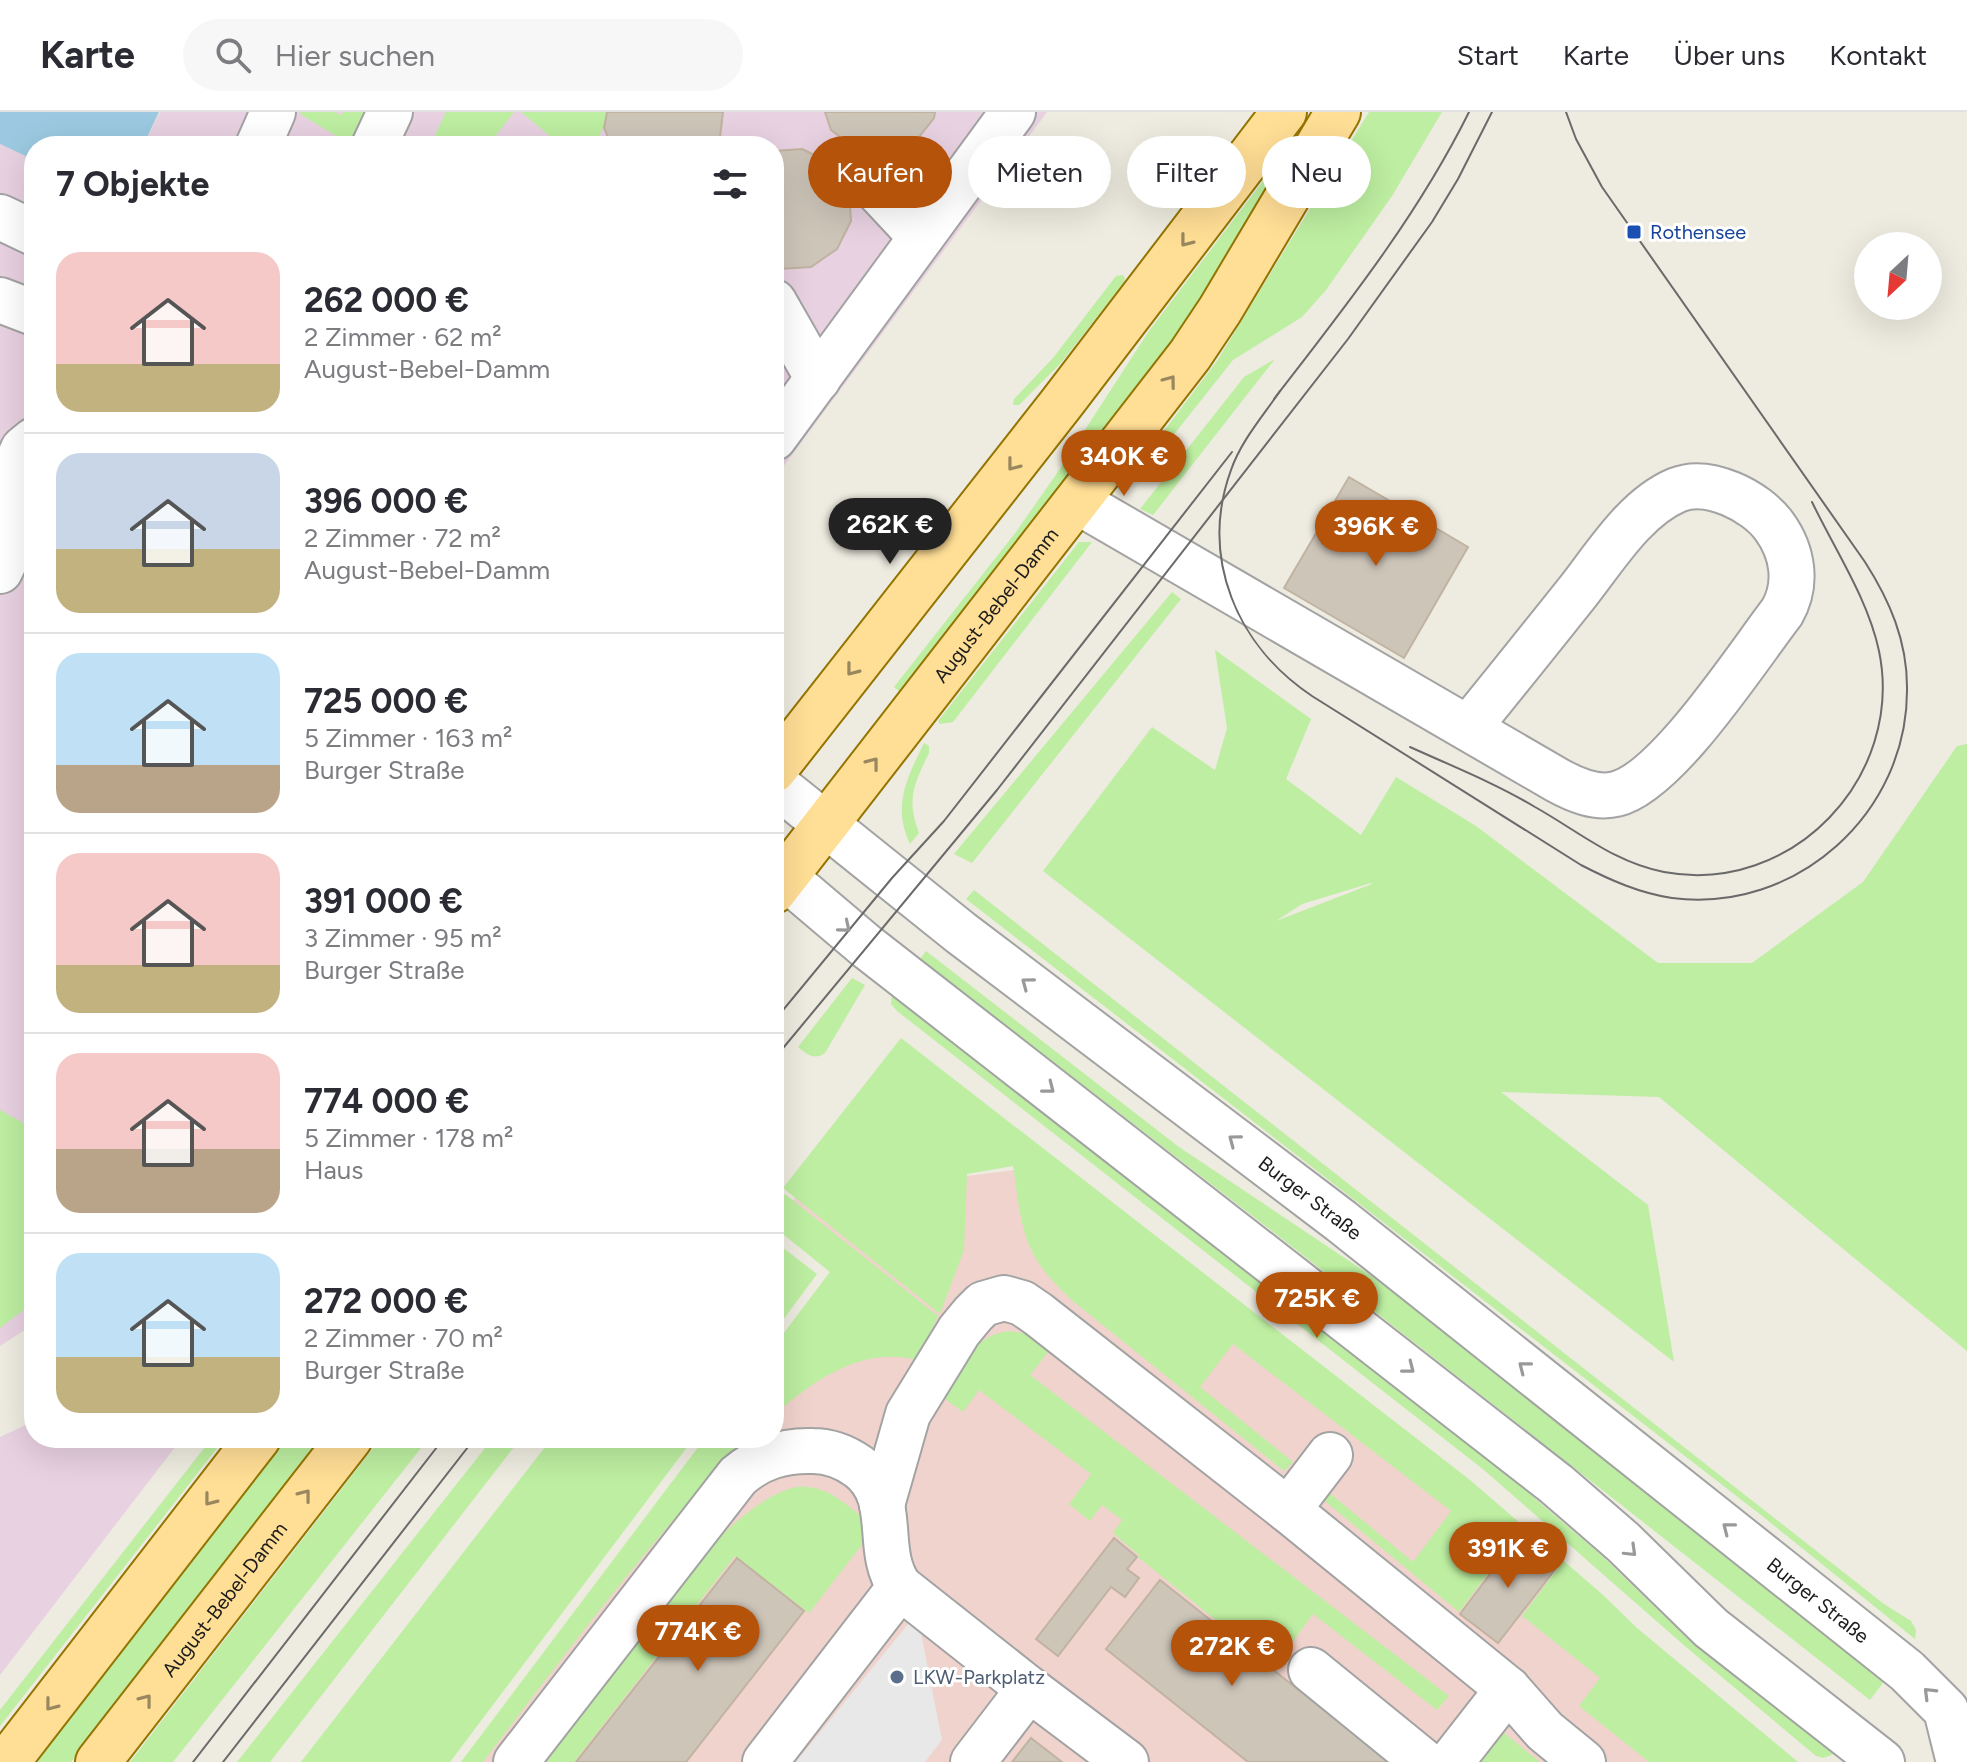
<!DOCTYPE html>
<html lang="de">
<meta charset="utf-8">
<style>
:root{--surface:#fff;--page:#f7f7f7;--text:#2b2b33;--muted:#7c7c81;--line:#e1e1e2;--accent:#b45309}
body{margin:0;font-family:Figtree,sans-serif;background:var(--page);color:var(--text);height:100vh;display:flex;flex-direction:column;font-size:30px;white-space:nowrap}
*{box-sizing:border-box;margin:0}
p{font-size:26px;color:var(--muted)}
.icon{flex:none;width:44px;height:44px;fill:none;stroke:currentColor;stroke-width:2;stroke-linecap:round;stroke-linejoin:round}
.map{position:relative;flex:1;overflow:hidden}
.drawer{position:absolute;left:24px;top:24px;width:760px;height:1312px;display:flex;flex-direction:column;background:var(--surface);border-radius:32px;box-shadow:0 8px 32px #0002}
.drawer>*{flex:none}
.top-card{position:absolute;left:808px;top:24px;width:760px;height:72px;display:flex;gap:16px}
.needle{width:52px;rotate:206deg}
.tools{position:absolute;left:1854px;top:120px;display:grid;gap:16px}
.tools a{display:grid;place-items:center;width:88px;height:88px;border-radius:50%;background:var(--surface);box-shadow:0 8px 32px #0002;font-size:40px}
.price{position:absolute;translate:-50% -68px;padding:0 18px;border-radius:28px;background:var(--accent);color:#fff;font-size:26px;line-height:52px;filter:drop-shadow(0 2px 4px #0008)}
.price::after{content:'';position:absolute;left:50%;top:48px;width:24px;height:18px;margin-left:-12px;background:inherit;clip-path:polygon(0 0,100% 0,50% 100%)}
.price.on{background:#222;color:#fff}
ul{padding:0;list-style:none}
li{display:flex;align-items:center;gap:24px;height:200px;padding:0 32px}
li+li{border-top:2px solid var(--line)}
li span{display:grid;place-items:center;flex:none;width:224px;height:160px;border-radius:24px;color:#555}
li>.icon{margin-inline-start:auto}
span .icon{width:96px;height:96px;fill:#fffc;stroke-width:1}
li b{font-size:34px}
h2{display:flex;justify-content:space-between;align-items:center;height:96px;padding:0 32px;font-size:34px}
.pill{padding:0 28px;border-radius:36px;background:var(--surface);box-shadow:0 8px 32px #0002;font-size:28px;line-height:72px}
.pill.on{background:var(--accent);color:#fff}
header{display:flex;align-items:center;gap:48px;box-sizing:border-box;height:112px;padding:0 40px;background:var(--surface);border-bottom:2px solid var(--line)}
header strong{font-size:38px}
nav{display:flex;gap:44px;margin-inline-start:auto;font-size:28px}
.search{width:560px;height:72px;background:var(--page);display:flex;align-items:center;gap:20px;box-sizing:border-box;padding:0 28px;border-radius:44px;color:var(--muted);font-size:30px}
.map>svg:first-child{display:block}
</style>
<header>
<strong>Karte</strong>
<div class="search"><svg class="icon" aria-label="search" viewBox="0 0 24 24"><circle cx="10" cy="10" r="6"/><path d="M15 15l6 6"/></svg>Hier suchen</div>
<nav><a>Start</a><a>Karte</a><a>Über uns</a><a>Kontakt</a></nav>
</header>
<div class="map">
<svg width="1967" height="1650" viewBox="0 0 1967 1650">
<rect width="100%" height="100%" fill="#eeebe0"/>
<polygon fill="#f1d3cd" points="1021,1057 1775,1650 466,1650 708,1326 774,1326 774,1238 835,1157 774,1108 795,1086"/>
<g fill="#e8d1e1">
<polygon points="160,0 1047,0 774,367 774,34 143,34"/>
<polygon points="0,32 34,48 34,1212 0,1234"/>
<polygon points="34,1309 34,1326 182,1326 0,1563 0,1325"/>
</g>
<g fill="#bdeea1" fill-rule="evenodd">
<polygon points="301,0 334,0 341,3 343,0 366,0 351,33 300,2"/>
<polygon points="446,0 514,0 488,34 430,34"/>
<polygon points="521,0 610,0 595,34 562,34"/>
<polygon points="1369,0 1442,0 1392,84 1326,178 1302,205 1233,248 1137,369 1129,365 1217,249"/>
<polygon points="1279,48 1283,50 1212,171 1162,245 901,581 894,575 1016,420 1055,364 1149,219"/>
<polygon points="1123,163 1125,167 1123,172 1060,252 1019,293 1013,293 1014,287 1053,246 1116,164"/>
<polygon points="1275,247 1153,403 1140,397 1244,265"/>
<polygon points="1079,430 1092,430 953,610 940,612 938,609"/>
<polygon points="1172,480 1181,487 972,751 954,742"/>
<path d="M1215,538L1311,607L1286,667L1361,723L1396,665L1476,714L1658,851H1752L1863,770L1957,634L1967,632V1239L1659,985L1501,980L1648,1093L1674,1250L1043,759L1152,615L1215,658L1227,616ZM1371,771L1372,772L1276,809L1302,792Z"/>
<path d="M924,631L929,634V641C914,672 906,687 919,721L910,732C892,694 907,666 924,631Z"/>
<polygon points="974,778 1884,1492 1911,1509 1916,1518 1915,1527 1761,1403 966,787"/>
<polygon points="926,839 1179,1035 1376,1167 1889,1563 1870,1588 1290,1133 920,847"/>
<path d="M852,866L865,873L825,941C814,949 807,942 798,935Z"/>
<polygon points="892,883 1491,1349 1601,1443 1688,1527 1834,1642 1823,1646 1816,1644 1686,1535 1484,1358 897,899 891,892"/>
<path d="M901,926L1470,1368L1602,1482L1637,1516L1798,1650H1649L1579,1594L1600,1566L1522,1504L1559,1455L1517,1423L1459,1500L1320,1385L1326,1378L1413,1450L1451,1399L1233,1232L1200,1275L1293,1350L1284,1359L1074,1190C1022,1143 1023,1121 1013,1054L967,1062L964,1138L940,1202L783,1076Z"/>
<polygon points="0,998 34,1017 34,1190 0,1216"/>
<path d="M785,1082L938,1204L917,1248C862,1234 814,1268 774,1303V1234L830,1160L774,1115V1098Z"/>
<polygon points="774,1129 817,1162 774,1220"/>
<path d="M1009,1219L1028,1222L1052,1235L1030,1263L1449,1584L1437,1598L1313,1502L1274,1555L1138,1445L1139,1443L1113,1421L1122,1408L1102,1393L1090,1409L1069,1392L1091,1362L979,1278L963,1300L941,1284C961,1255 971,1224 1009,1219Z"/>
<polygon points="212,1326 225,1326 0,1614 0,1598"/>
<polygon points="286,1326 322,1326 71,1650 35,1650"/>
<polygon points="381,1326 429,1326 173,1650 130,1650"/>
<polygon points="493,1326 521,1326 270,1650 237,1650"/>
<polygon points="552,1326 694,1326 450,1650 301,1650"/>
<path d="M705,1326H749C651,1425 568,1539 483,1650H461Z"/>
<path d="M797,1375C828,1372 847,1394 871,1412L868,1425L809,1501L735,1444L574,1650H544C572,1613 601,1575 629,1538C667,1488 734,1388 797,1375Z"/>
<polygon points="1494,1613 1540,1650 1476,1650"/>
</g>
<polygon fill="#e8e8e8" points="917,1501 942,1628 925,1650 796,1650"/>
<polygon fill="#9cc9e1" points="0,0 159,0 143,34 34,34 34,48 0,32"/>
<g fill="#cec5b9" stroke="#c1b3a1" stroke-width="2">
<polygon points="607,0 723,0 719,33 612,34 604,16"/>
<polygon points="825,0 935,0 934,6 915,30 886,42 856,37 831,18"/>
<polygon points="802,37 831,51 849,77 851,109 837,137 811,155 779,157 774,155 774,39"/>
<polygon points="1349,365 1468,435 1404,546 1284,476"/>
<polygon points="1518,1425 1557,1455 1498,1531 1460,1502"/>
<polygon points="1114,1426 1137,1445 1127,1457 1139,1466 1125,1485 1111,1475 1058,1544 1036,1527"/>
<polygon points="737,1446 804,1499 686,1650 576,1650"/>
<polygon points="1160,1468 1363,1629 1366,1623 1400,1650 1248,1650 1106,1537"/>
<polygon points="1031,1626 1062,1650 1012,1650"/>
</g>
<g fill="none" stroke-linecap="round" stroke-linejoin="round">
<g stroke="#a3a3a3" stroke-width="48">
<g id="minor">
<polyline points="258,34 273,0"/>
<polyline points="374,34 390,0"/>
<polyline points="851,50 921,125"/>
<polyline points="0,105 34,121"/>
<polyline points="0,188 34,201"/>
<polyline points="774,190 818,267"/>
<polyline points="774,326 1013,0"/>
<polyline points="0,388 23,337 34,328"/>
<path d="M1078,390L1557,668C1575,678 1596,687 1616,682C1667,670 1748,544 1782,500C1798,472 1793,440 1774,414C1756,389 1708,365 1677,378C1634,396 1604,447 1576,482C1540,527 1505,571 1469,615"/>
<polyline points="0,459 34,387"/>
<path id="s1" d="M774,671L961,821L1341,1109L1907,1559L1946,1598L1959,1650"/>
<polyline points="774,756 866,834 1556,1372 1623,1430 1711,1516 1882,1650"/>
<polyline points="882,1393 908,1302 959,1219 973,1202 983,1192 1004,1186 1022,1191 1038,1202 1288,1398 1508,1577"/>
<polyline points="1288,1398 1330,1343"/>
<polyline points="1311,1558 1424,1650"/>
<polyline points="1029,1577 1126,1650"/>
<path d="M516,1650L738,1364C760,1345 784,1338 813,1339C830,1339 845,1345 859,1355C900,1386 873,1438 900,1475L1029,1577L973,1650"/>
<polyline points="765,1650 900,1475"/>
<polyline points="1451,1650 1508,1577 1545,1619 1583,1650"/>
</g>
</g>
<g stroke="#947400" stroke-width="48">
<g id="major">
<polyline points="774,658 1061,292 1284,0"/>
<path id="s2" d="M774,779L1190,243L1220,198L1338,0"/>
<polyline points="7,1650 258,1326"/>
<path id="s3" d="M98,1650L350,1326"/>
</g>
</g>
<use href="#minor" stroke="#fff" stroke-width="44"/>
<use href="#major" stroke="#ffde95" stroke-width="44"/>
<g stroke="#6a6a6a" stroke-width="2">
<path d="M1280,279C1263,304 1241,329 1231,358C1199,446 1237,534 1312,584L1581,753C1610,768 1639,781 1672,786C1796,802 1909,701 1907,575C1907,529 1890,489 1865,450L1602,75L1576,27L1566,0"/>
<path d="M1274,287C1345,195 1417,105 1469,0"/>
<path d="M1410,635C1452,654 1495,671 1535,695C1578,719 1615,751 1664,760C1792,784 1905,665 1879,539C1868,487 1835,438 1812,390"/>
<polyline points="774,909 892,766 944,709 1232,340"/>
<polyline points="774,947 997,678 1348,227 1432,110 1458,67 1492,0"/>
<polyline points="193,1650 444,1326"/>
<polyline points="223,1650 475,1326"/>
</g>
</g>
<defs><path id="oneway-chevron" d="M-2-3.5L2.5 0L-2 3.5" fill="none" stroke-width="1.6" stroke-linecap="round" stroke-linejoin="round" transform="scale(2)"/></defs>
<g stroke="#99875f">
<use href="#oneway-chevron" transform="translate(1186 129) rotate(128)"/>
<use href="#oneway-chevron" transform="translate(1170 269) rotate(-53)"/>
<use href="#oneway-chevron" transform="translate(1013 353) rotate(128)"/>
<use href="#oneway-chevron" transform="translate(852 558) rotate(128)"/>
<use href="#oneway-chevron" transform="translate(873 651) rotate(-52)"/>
<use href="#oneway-chevron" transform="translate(305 1383) rotate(-52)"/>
<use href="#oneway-chevron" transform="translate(210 1388) rotate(128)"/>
<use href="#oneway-chevron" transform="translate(146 1588) rotate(-52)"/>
<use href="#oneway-chevron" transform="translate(51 1593) rotate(128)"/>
</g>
<g stroke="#999">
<use href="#oneway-chevron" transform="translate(845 815) rotate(40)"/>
<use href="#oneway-chevron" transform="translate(1027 871) rotate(-143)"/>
<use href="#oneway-chevron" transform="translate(1049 976) rotate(38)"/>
<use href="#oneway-chevron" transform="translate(1234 1028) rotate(-143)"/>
<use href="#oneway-chevron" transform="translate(1524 1255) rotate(-142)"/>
<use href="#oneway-chevron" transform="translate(1409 1256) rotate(38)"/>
<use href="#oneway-chevron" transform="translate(1728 1416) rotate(-142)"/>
<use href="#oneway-chevron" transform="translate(1631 1439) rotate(44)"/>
<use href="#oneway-chevron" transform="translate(1929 1581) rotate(-135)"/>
</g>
<rect fill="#1a4fb4" stroke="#fff" stroke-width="3" x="1626" y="112" width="16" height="16" rx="4"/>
<circle fill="#5c6f8a" stroke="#fff" stroke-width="3" cx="897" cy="1565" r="8"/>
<g text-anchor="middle" stroke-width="6" stroke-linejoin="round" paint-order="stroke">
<g font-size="20" fill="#164399" stroke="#fff" text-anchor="start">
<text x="1650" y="127">Rothensee</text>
</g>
<g font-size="20" fill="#1c1c1c" stroke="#fff">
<text dy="7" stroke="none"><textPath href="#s2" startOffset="362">August-Bebel-Damm</textPath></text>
<text dy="7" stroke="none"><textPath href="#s1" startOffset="678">Burger Straße</textPath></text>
<text dy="7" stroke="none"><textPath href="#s3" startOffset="206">August-Bebel-Damm</textPath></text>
<text dy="7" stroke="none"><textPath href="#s1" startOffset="1326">Burger Straße</textPath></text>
</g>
<g font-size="20" fill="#4e5e75" stroke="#fff" text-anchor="start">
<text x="913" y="1572">LKW-Parkplatz</text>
</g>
</g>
</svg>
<div class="tools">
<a><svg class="needle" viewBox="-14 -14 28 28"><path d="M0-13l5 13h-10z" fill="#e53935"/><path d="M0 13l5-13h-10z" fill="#7c7c81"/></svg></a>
</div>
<b class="price" style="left:1124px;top:386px">340K €</b>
<b class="price on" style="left:890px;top:454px">262K €</b>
<b class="price" style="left:1376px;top:456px">396K €</b>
<b class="price" style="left:1317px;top:1228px">725K €</b>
<b class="price" style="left:1508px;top:1478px">391K €</b>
<b class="price" style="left:698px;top:1561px">774K €</b>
<b class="price" style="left:1232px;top:1576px">272K €</b>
<div class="top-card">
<a class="pill on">Kaufen</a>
<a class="pill">Mieten</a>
<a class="pill">Filter</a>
<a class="pill">Neu</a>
</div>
<section class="drawer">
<h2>7 Objekte<svg class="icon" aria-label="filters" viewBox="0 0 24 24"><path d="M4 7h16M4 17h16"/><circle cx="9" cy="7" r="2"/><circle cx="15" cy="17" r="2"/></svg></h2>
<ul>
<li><span style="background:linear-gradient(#f6c9c9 70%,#c2b280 0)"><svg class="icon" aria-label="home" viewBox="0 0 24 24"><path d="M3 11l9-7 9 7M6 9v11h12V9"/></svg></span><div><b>262 000 €</b><p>2 Zimmer · 62 m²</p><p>August-Bebel-Damm</p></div></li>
<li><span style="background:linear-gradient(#c9d6e8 60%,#c2b280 0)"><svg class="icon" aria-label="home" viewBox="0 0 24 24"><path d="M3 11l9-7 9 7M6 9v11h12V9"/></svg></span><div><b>396 000 €</b><p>2 Zimmer · 72 m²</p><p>August-Bebel-Damm</p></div></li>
<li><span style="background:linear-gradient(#bfe0f5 70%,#b9a48a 0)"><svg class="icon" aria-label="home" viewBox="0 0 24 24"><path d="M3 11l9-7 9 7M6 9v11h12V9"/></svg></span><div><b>725 000 €</b><p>5 Zimmer · 163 m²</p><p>Burger Straße</p></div></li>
<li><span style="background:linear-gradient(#f6c9c9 70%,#c2b280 0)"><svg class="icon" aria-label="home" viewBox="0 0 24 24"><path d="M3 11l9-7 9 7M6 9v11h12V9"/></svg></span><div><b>391 000 €</b><p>3 Zimmer · 95 m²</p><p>Burger Straße</p></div></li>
<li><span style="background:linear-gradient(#f6c9c9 60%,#b9a48a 0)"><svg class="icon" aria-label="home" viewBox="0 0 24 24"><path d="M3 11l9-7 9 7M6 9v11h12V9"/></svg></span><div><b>774 000 €</b><p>5 Zimmer · 178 m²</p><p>Haus</p></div></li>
<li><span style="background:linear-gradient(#bfe0f5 65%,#c2b280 0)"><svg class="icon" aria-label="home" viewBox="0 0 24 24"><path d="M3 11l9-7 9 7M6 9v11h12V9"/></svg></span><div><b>272 000 €</b><p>2 Zimmer · 70 m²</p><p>Burger Straße</p></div></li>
</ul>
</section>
</div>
